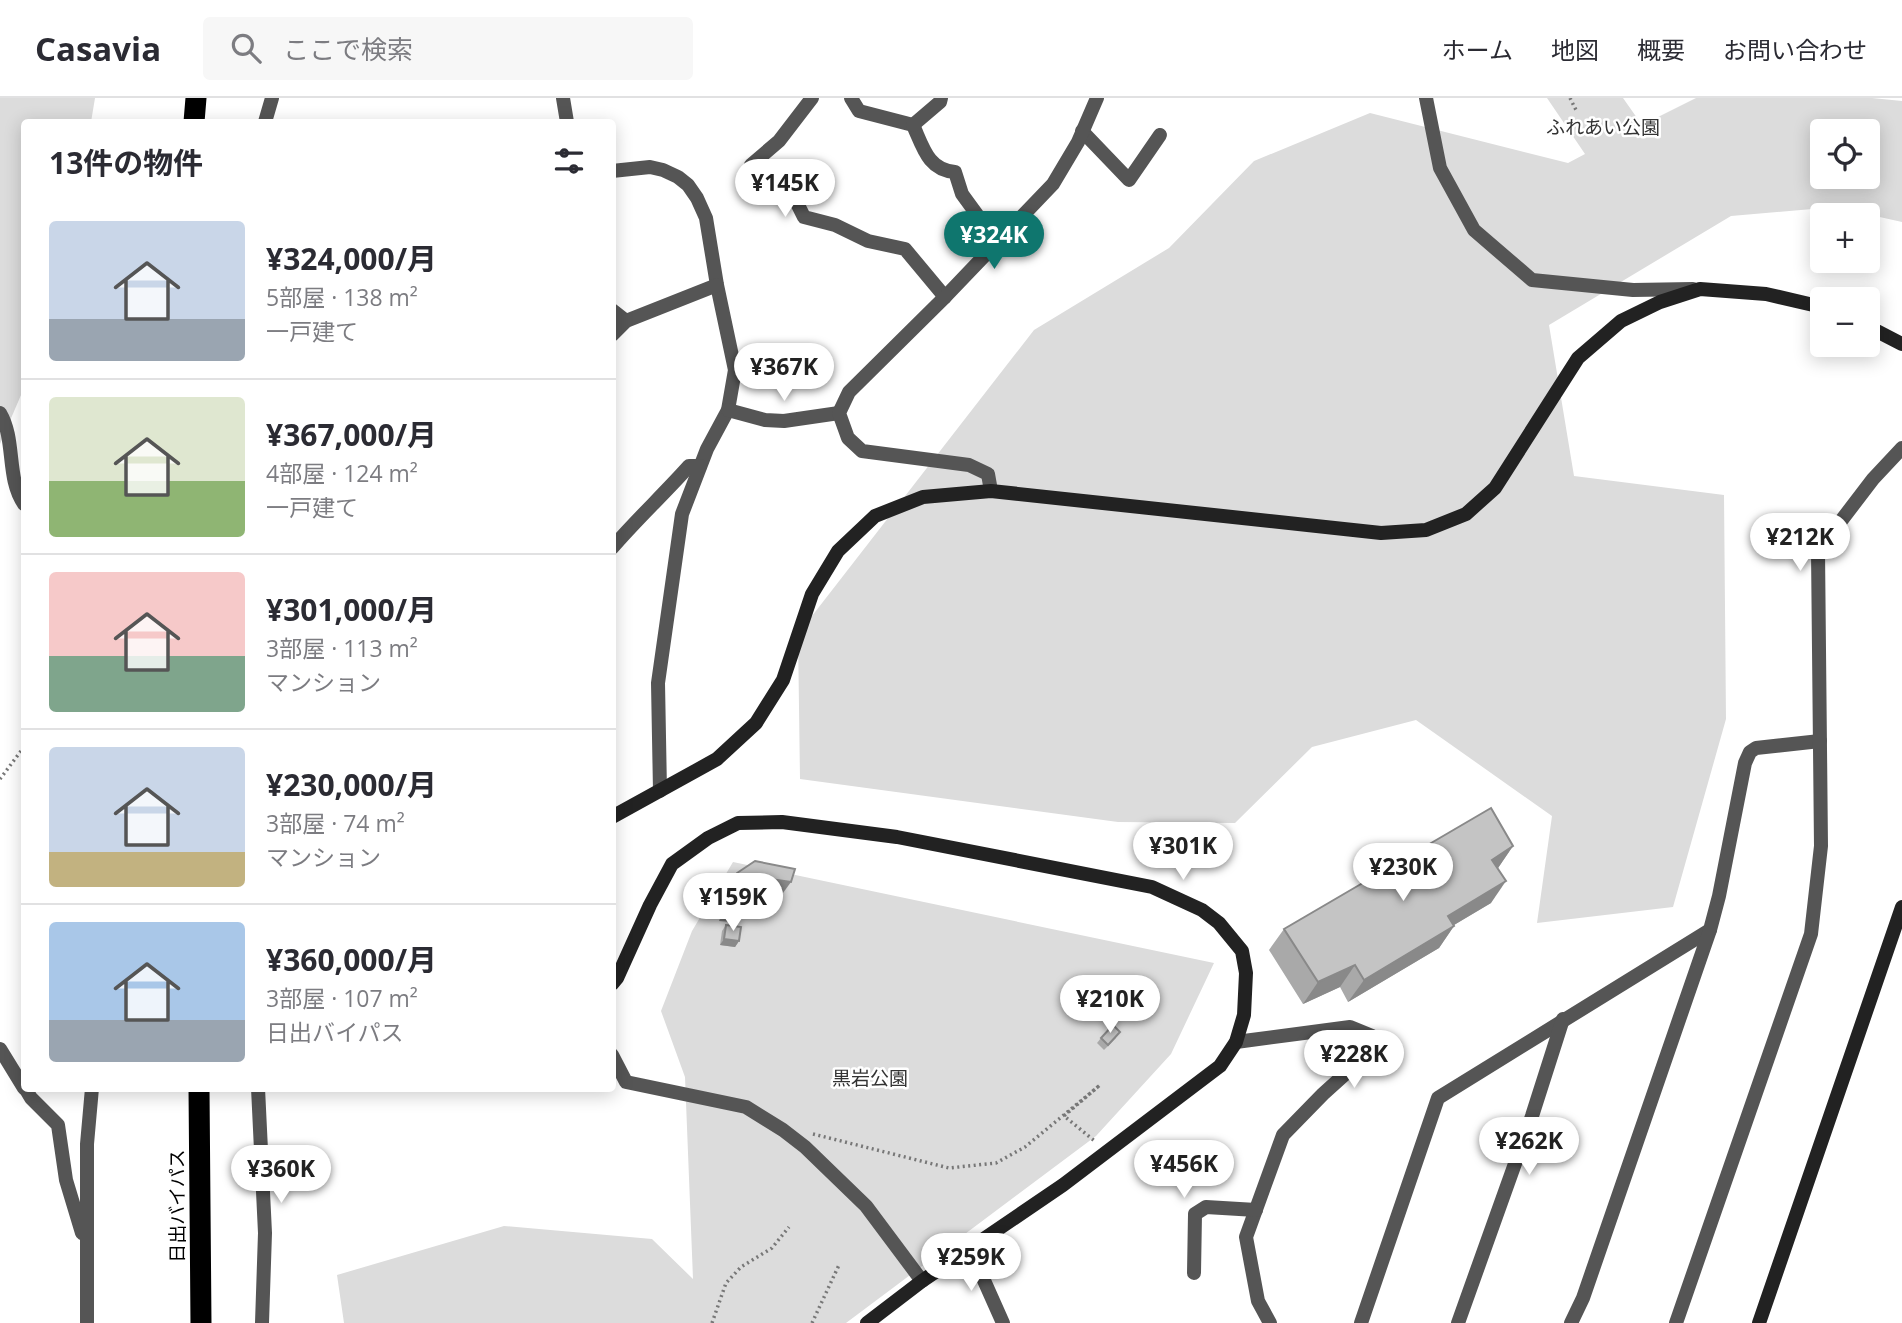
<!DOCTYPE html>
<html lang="ja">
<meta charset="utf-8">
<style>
:root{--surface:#fff;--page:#f7f7f7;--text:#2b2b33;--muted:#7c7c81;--line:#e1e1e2;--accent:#0f766e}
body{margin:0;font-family:"Open Sans","Noto Sans JP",sans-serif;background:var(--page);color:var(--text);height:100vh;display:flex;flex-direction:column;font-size:26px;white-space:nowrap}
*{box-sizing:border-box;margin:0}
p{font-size:23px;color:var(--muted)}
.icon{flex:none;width:38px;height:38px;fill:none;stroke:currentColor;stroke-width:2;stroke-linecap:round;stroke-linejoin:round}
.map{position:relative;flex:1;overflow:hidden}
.side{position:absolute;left:21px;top:21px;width:595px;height:973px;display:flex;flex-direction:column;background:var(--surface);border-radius:7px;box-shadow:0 4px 18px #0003}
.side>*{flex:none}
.buttons{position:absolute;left:1810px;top:21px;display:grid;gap:14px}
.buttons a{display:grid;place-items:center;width:70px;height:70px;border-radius:7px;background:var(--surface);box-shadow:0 4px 18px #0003;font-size:35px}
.price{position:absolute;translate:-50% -60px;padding:0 16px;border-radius:24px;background:#fff;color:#222;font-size:23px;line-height:46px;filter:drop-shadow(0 2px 4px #0008)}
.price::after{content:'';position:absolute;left:50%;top:42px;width:21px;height:16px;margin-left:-10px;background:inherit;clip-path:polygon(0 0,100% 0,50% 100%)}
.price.on{background:var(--accent);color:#fff}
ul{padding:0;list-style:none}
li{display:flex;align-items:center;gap:21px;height:175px;padding:0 28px}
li+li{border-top:2px solid var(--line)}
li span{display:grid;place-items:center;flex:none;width:196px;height:140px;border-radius:7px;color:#555}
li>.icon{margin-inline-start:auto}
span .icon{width:84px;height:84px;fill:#fffc;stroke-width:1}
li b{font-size:30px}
h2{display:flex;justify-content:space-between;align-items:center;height:84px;padding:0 28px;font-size:30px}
header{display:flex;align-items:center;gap:42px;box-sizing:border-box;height:98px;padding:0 35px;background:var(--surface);border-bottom:2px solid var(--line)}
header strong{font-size:33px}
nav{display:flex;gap:38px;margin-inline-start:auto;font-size:24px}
.search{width:490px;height:63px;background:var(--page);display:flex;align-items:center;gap:18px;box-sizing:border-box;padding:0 24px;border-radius:7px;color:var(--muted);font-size:26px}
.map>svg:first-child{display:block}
</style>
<header>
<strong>Casavia</strong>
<div class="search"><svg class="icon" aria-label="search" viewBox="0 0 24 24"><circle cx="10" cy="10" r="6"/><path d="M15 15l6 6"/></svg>ここで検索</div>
<nav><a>ホーム</a><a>地図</a><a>概要</a><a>お問い合わせ</a></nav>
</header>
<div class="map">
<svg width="1902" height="1225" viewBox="0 0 1902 1225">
<rect width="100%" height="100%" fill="#fff"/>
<g fill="#dcdcdc" fill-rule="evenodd">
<polygon points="0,0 95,0 91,24 24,24 24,290 0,346"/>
<path d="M1547,0H1623L1642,27L1696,0H1872L1902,3V124L1835,109L1731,118L1549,227L1574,378L1724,397L1726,621L1673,809L1537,825L1552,718L1416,622L1312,649L1235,725L1118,724L800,681L798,536L1034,232L1169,150L1254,63L1370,15L1568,65L1585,56ZM1822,33H1867V79H1822Z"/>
<polygon points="733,764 1214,865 1171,956 1096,1038 846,1225 344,1225 337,1177 504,1128 652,1141 693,1181 685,979 661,913 692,833"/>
</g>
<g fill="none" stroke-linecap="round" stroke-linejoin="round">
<g stroke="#777" stroke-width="3.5" stroke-dasharray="2 3.5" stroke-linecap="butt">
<polyline points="1570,0 1577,14"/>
<polyline points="0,681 24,649"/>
<polyline points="813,1036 949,1070 996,1065 1025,1049 1100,987 1064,1018 1096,1044"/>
<polyline points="712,1225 726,1185 741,1169 772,1150 789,1129"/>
<polyline points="812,1225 839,1167"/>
</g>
<g stroke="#555" stroke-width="14">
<polyline points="563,0 567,24"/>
<polyline points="812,0 779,43 751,67 796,103 804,119 835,127 868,143 905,151 945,199"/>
<path d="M851,0L859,13L913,27C923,49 928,72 955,74L962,96L997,144"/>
<polyline points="1426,0 1440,70 1474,132 1532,182 1633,192 1693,191"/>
<polyline points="265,24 272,0"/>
<polyline points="913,27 940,4 941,0"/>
<polyline points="1082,33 1129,82 1160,37"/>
<polyline points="612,73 650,69 663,72 678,79 688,87 697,100 706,120 717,187 735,272 728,312 707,351 682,416 658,585 660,693"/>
<polyline points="612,212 626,223"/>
<polyline points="612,237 626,223 717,187"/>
<polyline points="728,312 765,322 784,323 839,315"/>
<path d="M0,315C16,342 6,380 24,406"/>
<polyline points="991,393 988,376 969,367 862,353 848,340 839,315 849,294 945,199 1053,86 1078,44 1097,0"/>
<path d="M612,450C637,421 664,396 689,368H700"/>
<polyline points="1236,944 1350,929 1372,938 1374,950 1323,996 1283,1037 1246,1139 1258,1203 1270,1225"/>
<polyline points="0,951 24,990"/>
<polyline points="612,957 626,984 746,1009 783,1032 805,1049 866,1108 922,1183"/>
<polyline points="25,990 31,1000 58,1027 66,1082 82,1135"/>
<polyline points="258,990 265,1135 262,1225"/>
<polyline points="970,1151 1003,1225"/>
<polyline points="1194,1175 1195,1116 1206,1109 1256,1112"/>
<polyline points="87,1225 87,1046 92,990"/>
<polyline points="1361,1225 1438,1000 1710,832"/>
<polyline points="1458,1225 1532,1018 1563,921"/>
<polyline points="1571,1225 1583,1200 1710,832 1719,798 1745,665 1750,654 1756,650 1820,643"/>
<polyline points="1676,1225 1811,836 1821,748 1818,453 1873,381 1902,350"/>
</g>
<g stroke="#222" stroke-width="14">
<polyline points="1867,228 1902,246"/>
<polyline points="612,719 717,661 756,625 783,582 812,496 838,453 875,418 923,399 991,393 1381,435 1426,432 1466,416 1495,390 1578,260 1621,223 1660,204 1700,191 1766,196 1822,209"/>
<polyline points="612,886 617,880 650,807 672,766 708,740 738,725 782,724 897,739 1152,789 1202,812 1219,825 1242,853 1246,875 1244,917 1236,944 1220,968 1063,1087 922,1183 867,1225"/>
<polyline points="1759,1225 1902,809"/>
</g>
<g stroke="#000" stroke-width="21">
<polyline points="194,24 196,0"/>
<polyline points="199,990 201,1225"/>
</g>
</g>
<g fill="#a9a9a9">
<polygon points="1513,748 1498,770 1491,805 1454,827 1454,828 1439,850 1348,904 1340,889 1303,906 1269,852 1284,831"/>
<polygon points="737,775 783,795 748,790 735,824 719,823 730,786"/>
<polygon points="726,827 739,843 735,849 720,847 722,833"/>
<polygon points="1101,940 1116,940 1104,952 1097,945"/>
</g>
<g fill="#898989">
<polygon points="1513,748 1498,770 1492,762"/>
<polygon points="756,779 791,784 783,795 749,790 750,781"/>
<polygon points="1506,783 1491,805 1432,840 1448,818"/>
<polygon points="727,812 743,813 735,824 719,823"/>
<polygon points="1454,828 1439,850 1348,904 1364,882"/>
<polygon points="724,841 739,843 735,849 720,847"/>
<polygon points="1355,867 1340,889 1303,906 1318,884"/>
</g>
<g fill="#c4c4c4" stroke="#898989" stroke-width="2">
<polygon points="1491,710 1513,748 1492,762 1506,783 1448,818 1454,828 1364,882 1355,867 1318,884 1284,831"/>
<polygon points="755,763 795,771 791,784 756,779 750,781 743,813 727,812 737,775"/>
<polygon points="726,827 741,829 739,843 724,841"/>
<polygon points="1113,927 1120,934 1108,947 1101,940"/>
</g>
<g text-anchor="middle" stroke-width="5" stroke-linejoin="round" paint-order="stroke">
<g font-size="19" fill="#333" stroke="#fff">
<text x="1603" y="36">ふれあい公園</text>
<text x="870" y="987">黒岩公園</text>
</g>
<g font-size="19" fill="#000" stroke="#fff">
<text transform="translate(177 1108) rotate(-90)" y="7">日出バイパス</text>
</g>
</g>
</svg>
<div class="buttons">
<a><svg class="icon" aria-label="locate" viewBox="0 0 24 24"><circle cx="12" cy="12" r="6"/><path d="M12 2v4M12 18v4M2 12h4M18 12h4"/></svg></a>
<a>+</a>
<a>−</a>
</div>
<b class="price" style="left:785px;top:121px">¥145K</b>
<b class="price on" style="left:994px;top:173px">¥324K</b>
<b class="price" style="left:784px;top:305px">¥367K</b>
<b class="price" style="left:1800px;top:475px">¥212K</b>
<b class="price" style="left:1183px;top:784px">¥301K</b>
<b class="price" style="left:1403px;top:805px">¥230K</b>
<b class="price" style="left:733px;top:835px">¥159K</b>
<b class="price" style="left:1110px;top:937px">¥210K</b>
<b class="price" style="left:1354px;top:992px">¥228K</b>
<b class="price" style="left:1529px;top:1079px">¥262K</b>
<b class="price" style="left:1184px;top:1102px">¥456K</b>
<b class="price" style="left:281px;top:1107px">¥360K</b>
<b class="price" style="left:971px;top:1195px">¥259K</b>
<section class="side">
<h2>13件の物件<svg class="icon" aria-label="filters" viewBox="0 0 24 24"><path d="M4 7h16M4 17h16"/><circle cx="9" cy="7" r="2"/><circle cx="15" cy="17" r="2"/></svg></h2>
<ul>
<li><span style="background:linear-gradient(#c9d6e8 70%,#9aa5b1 0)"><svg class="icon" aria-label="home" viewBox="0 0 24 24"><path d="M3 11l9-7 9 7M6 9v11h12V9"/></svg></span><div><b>¥324,000/月</b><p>5部屋 · 138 m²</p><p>一戸建て</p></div></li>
<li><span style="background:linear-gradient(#dfe7d0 60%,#8fb573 0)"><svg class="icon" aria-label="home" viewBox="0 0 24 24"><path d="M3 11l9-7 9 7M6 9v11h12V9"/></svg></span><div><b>¥367,000/月</b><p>4部屋 · 124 m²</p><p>一戸建て</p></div></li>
<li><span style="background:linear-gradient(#f6c9c9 60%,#7fa58c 0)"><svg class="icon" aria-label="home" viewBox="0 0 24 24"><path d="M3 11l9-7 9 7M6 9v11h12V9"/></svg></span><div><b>¥301,000/月</b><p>3部屋 · 113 m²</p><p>マンション</p></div></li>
<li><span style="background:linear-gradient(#c9d6e8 75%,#c2b280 0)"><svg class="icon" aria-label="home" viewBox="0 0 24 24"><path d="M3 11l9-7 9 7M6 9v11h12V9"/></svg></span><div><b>¥230,000/月</b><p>3部屋 · 74 m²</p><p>マンション</p></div></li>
<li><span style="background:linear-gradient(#a9c7e8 70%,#9aa5b1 0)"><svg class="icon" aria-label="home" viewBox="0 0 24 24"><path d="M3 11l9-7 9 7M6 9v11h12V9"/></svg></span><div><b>¥360,000/月</b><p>3部屋 · 107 m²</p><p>日出バイパス</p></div></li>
</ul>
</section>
</div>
